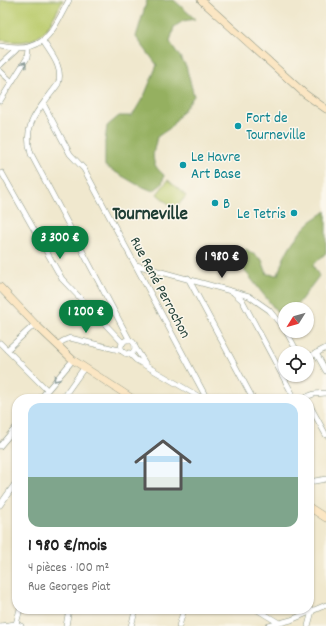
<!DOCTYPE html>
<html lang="fr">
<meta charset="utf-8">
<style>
:root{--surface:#fff;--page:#f2f2f2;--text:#222;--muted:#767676;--line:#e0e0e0;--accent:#0b8043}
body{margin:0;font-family:Dekko,sans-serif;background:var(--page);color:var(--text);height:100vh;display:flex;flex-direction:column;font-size:15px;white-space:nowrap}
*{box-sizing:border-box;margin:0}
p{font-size:13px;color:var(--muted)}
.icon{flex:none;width:22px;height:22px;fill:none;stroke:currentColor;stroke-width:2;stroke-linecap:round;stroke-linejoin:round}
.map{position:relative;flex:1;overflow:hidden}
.drawer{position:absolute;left:12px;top:394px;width:302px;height:220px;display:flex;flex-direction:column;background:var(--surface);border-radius:16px;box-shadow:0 1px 3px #0004}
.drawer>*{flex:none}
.needle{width:26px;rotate:233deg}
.fabs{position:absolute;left:278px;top:302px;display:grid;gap:8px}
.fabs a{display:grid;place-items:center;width:36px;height:36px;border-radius:50%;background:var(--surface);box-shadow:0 1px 3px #0004;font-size:20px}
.price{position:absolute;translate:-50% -34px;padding:0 9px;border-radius:14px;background:var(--accent);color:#fff;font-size:13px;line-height:26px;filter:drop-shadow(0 1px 2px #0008)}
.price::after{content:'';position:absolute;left:50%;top:24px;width:12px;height:9px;margin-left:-6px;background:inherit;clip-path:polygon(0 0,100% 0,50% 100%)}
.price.active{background:#222;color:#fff}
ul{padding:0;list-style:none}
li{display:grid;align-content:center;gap:8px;height:212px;padding:0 16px}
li+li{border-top:1px solid var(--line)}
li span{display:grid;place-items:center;height:124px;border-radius:12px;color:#555}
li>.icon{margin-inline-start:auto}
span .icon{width:72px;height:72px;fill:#fffc;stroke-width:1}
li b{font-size:17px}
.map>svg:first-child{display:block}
</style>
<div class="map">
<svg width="326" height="626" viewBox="0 0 326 626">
<rect width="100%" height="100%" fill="#fbf7ec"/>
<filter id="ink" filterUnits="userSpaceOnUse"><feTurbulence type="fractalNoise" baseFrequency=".025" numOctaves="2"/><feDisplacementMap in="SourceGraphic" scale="8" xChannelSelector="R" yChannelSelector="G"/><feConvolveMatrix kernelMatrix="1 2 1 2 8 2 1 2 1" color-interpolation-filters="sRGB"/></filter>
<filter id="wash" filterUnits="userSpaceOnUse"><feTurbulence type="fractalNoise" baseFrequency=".012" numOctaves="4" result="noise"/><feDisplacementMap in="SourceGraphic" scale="16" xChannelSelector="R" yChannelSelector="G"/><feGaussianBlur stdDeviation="0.9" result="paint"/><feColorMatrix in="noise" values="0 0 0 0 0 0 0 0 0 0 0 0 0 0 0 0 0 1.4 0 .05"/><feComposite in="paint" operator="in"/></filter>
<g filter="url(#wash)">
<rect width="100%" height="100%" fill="#f0e8ce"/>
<g fill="#bccc6e" stroke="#6e8451">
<path d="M0,0H63C45,33 42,47 0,40Z"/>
<polygon points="168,180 186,196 175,209 157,194"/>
</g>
<g fill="#95b061" stroke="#5a764a">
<path d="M147,0H174L195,19L183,21L174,27L170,42L186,66L194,96L170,128L157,137C153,154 149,163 164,175L162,184L153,191L136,184L105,166V142L107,126L119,116H132L145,94L157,65L136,37Z"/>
<path d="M326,211V253L313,265L319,276L294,309H285V322L245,271L239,257L246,249L262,260L267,274L278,275C283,255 293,239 308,224C313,219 320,216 326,211Z"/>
</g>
</g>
<g filter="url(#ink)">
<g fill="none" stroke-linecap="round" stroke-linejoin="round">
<g stroke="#889281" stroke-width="6">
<g id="street">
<path d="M43,41C51,54 64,68 58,84C41,108 21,123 31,154L129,339"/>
<path d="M0,46C44,55 51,34 69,0"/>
<polyline points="0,65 16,50"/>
<polyline points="0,71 12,82"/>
<polyline points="0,101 27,58 28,49"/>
<polyline points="44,105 70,154 84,169 207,399"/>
<polyline points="2,173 62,279 123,343"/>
<polyline points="136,265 249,296 269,310 285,330"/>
<polyline points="188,278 253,399"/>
<polyline points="234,293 242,300 295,399"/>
<polyline points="286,331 298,353"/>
<circle cx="128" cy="347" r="7"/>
<polyline points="0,343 47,390"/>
<polyline points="57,345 63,341 70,338 123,351"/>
<polyline points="135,347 145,363"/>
<polyline points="7,350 35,324"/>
<polyline points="129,353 136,360 203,399"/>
<polyline points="316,353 326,371"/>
<polyline points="307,358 326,348"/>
<polyline points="40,399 73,360"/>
<polyline points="62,399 84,368"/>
<polyline points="301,399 314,394 326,393"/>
<polyline points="309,404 326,435"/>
<polyline points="0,446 17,426"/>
<polyline points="309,482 326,479"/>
<polyline points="0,505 17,481"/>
<polyline points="256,609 279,623"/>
<polyline points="16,624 20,609"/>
<polyline points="0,626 16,624 21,626"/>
<polyline points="66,626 69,609"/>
<polyline points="131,626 136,609"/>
<polyline points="179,626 184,609"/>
<polyline points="269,626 291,620 326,605"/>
<polyline points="308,626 312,611"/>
</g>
</g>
<g stroke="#889281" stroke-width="8">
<g id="secondary">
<polyline points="201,0 305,94 326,109"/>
<polyline points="0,287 35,324 73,360 133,399"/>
<polyline points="309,507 326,518"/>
</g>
</g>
<use href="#street" stroke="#fff" stroke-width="5"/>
<use href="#secondary" stroke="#fbe6c3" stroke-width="7"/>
</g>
<defs><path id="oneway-chevron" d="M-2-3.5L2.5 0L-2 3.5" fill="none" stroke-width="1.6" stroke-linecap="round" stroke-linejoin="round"/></defs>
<g stroke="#8f9e9a">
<use href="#oneway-chevron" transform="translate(24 64) rotate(-57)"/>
<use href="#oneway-chevron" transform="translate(56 379) rotate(130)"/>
</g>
</g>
<g fill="#0f9aa8" stroke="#fbf7ec" stroke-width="1.5">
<circle cx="238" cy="126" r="4"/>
<circle cx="183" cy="165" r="4"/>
<circle cx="215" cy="203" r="4"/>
<circle cx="294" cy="213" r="4"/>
</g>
<g text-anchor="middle" stroke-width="3" stroke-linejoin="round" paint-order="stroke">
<g font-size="15" fill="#0d838f" stroke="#fbf7ec" text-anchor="start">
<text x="246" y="122">Fort de<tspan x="246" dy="17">Tourneville</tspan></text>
<text x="191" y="161">Le Havre<tspan x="191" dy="17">Art Base</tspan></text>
<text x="223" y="208">B</text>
<text x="286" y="218" text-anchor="end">Le Tetris</text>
</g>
<g font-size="15" fill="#1f3d34" stroke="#fbf7ec">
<text transform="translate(161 287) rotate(62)" y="5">Rue René Perrochon</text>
</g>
<g font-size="19" font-weight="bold" fill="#1f3d34" stroke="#fbf7ec">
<text x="150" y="219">Tourneville</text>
</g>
</g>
</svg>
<div class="fabs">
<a><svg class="needle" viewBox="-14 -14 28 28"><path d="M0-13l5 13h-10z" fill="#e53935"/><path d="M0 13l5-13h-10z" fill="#767676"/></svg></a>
<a><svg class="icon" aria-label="locate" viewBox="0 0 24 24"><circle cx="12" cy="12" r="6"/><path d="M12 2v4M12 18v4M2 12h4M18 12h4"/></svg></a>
</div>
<b class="price" style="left:60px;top:260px">3 300 €</b>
<b class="price active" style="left:222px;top:279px">1 980 €</b>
<b class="price" style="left:86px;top:334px">1 200 €</b>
<section class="drawer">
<ul>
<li><span style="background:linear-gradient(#bfe0f5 60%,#7fa58c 0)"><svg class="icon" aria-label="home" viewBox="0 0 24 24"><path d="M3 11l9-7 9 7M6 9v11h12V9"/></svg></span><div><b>1 980 €/mois</b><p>4 pièces · 100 m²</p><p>Rue Georges Piat</p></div></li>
</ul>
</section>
</div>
